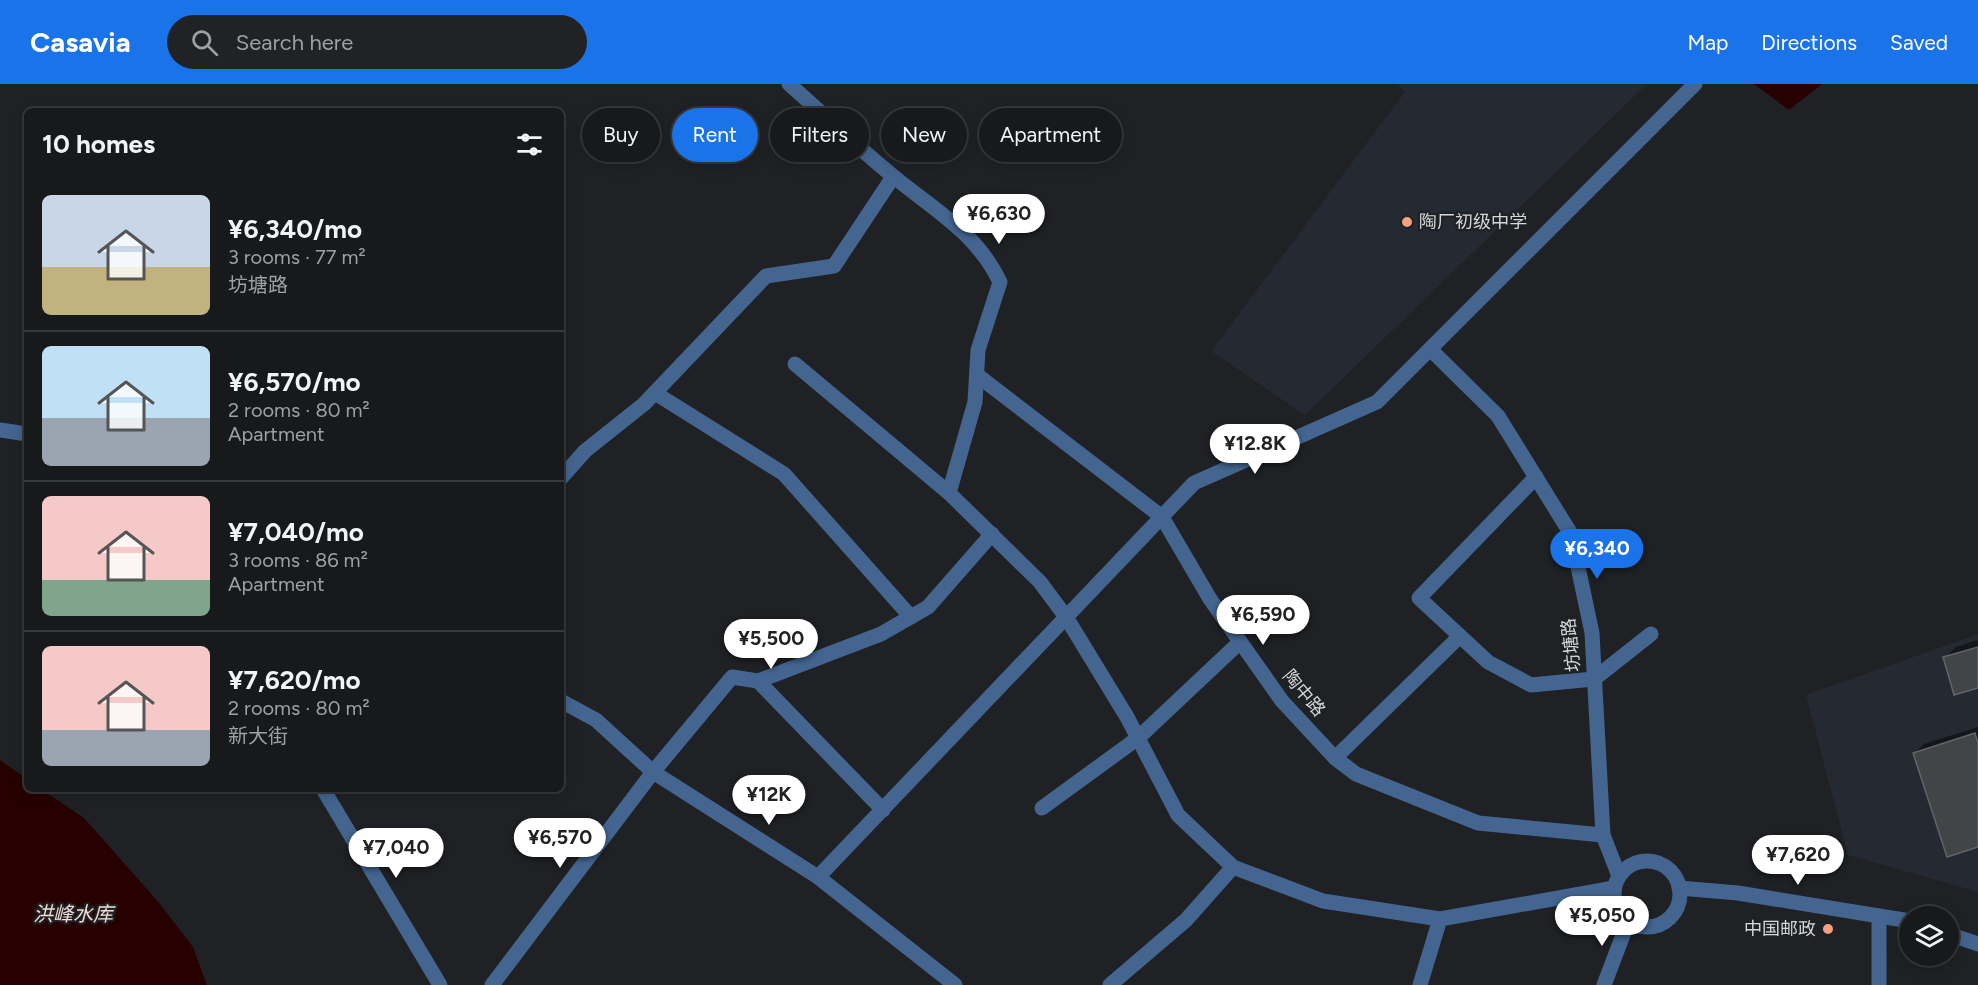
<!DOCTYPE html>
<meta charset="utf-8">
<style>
:root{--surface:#17191b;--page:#202224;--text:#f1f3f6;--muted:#9ea0a3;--line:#36383a;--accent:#1a73e8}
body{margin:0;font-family:Figtree,"Noto Sans SC",sans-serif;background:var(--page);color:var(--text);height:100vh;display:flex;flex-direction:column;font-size:22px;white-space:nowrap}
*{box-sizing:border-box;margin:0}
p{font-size:20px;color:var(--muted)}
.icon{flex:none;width:33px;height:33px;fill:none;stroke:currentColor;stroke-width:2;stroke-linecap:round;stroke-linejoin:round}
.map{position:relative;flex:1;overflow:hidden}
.drawer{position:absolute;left:24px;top:24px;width:540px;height:684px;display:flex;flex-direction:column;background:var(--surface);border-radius:9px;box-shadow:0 3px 15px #0003,0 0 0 2px var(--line)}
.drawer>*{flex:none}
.banner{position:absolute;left:582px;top:24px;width:570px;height:54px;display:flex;gap:12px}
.tools{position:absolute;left:1899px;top:822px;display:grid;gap:12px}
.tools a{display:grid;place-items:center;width:60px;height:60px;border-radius:50%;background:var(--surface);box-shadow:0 3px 15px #0003,0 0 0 2px var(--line);font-size:30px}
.price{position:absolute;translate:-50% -51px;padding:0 14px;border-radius:21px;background:#fff;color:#222;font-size:20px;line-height:39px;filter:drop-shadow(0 2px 3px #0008)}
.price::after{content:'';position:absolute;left:50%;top:36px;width:18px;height:14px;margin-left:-9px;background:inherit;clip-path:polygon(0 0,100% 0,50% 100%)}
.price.on{background:var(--accent);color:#fff}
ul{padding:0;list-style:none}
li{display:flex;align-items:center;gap:18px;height:150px;padding:0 18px}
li+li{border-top:2px solid var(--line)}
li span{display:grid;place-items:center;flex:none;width:168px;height:120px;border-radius:9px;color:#555}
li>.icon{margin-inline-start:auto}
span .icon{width:72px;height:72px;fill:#fffc;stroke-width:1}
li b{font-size:26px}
h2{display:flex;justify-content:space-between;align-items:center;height:72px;padding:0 18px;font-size:26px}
.chip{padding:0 21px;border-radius:27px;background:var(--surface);box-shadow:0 3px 15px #0003,0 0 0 2px var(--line);font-size:21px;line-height:54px}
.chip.on{background:var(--accent);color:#fff}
header{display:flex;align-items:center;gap:36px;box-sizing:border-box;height:84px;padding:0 30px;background:var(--accent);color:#fff}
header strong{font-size:28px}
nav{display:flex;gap:33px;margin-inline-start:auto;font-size:21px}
.search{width:420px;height:54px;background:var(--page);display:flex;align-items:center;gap:15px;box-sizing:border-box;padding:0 21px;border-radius:33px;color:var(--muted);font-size:22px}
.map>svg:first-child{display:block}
</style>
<header>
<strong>Casavia</strong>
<div class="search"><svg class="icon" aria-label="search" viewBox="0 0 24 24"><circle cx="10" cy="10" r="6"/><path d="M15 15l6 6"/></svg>Search here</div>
<nav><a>Map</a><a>Directions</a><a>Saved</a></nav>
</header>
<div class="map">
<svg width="1978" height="901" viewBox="0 0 1978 901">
<rect width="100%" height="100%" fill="#1f2124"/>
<g fill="#252a32">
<polygon points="1397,0 1647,0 1305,331 1211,267 1405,8"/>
<polygon points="1978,550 1978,808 1848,771 1806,611"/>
</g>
<g fill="#260100">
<polygon points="1754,0 1822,0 1789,26"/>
<polygon points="0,676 27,695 27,705 41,705 84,734 160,820 193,863 207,901 0,901"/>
</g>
<g fill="#0007">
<polygon points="1978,556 1978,603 1945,574 1956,563"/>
<polygon points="1978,643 1978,761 1915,669 1924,660"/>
</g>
<g fill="#424548" stroke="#616468" stroke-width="1.5">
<polygon points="1978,563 1978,604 1954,611 1943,573"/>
<polygon points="1975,649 1978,659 1978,763 1947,773 1913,669"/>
</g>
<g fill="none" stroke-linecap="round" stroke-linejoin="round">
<g stroke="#436590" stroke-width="15">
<path d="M789,0C824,31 857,63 893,92C934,126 976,148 1000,198L978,266L975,318L949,409"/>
<polyline points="1430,265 1498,332 1571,450 1592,549 1603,751 1619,792"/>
<polyline points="795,280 949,409 1040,498 1066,533 1127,633 1178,731 1233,783 1323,817 1440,835"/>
<polyline points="977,291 1162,433 1210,515 1282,617 1335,674 1356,690 1478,739 1603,751"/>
<polyline points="655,309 784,390 911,533"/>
<polyline points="0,346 27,350"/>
<polyline points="561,394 585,367 644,320 766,192 834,182 893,93"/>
<polyline points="1460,552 1488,578 1531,601 1594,595 1651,550"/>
<polyline points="758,597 881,550 928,523 992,450"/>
<polyline points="561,617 596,636 653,688 818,793 955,901"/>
<polyline points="1335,674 1460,552 1419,514 1536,393"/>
<polyline points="323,705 440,901"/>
<polyline points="1042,724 1138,654 1240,558"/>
<circle cx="1647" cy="810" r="33"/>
<polyline points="818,793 1194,399 1377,318 1695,0"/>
<polyline points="1679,804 1738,809 1910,837"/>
<polyline points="1948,850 1978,860"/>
<polyline points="492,901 653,688 732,593 758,597 883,726"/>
<polyline points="1110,901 1186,836 1233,783"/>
<polyline points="1420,901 1440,835 1614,804"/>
<polyline points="1604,901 1628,838"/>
<polyline points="1879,901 1879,832"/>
</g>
</g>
<g fill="#f3a082" stroke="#1f2124" stroke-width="2">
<circle cx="1407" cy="138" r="6"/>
<circle cx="1828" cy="845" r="6"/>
</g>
<g text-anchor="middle" stroke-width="4.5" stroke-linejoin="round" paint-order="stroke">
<g font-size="18" fill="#d4d6d8" stroke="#1f2124" text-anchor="start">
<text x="1419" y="144">陶厂初级中学</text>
<text x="1816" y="851" text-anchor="end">中国邮政</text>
</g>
<g font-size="18" fill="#d4d6d8" stroke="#1f2124">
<text transform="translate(1571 561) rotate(-96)" y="6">坊塘路</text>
<text transform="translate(1304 609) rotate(50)" y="6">陶中路</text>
</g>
<g font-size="20" font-style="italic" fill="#f3dad2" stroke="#1f2124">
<text x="73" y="837">洪峰水库</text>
</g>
</g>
</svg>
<div class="tools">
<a><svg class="icon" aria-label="layers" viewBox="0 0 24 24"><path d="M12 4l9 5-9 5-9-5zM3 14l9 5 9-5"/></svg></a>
</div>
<b class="price" style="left:999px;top:161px">¥6,630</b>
<b class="price" style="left:1255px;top:391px">¥12.8K</b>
<b class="price on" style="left:1597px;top:496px">¥6,340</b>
<b class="price" style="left:1263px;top:562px">¥6,590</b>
<b class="price" style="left:771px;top:586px">¥5,500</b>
<b class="price" style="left:769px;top:742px">¥12K</b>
<b class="price" style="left:560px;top:785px">¥6,570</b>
<b class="price" style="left:396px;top:795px">¥7,040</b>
<b class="price" style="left:1798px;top:802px">¥7,620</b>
<b class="price" style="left:1602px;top:863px">¥5,050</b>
<div class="banner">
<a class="chip">Buy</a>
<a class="chip on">Rent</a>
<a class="chip">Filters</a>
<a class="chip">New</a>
<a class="chip">Apartment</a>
</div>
<section class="drawer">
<h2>10 homes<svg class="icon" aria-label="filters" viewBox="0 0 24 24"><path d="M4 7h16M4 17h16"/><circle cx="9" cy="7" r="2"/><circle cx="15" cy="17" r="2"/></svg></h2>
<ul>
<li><span style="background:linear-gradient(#c9d6e8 60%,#c2b280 0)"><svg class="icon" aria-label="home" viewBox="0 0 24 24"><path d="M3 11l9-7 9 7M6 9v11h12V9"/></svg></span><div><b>¥6,340/mo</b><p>3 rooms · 77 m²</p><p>坊塘路</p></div></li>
<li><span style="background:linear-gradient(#bfe0f5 60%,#9aa5b1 0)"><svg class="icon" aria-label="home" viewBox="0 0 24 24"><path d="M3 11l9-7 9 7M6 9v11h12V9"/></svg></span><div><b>¥6,570/mo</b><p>2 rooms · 80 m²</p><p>Apartment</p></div></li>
<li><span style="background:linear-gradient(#f6c9c9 70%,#7fa58c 0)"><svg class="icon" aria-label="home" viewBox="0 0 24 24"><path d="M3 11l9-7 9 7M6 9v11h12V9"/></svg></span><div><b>¥7,040/mo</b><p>3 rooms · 86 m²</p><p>Apartment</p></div></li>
<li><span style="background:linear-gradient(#f6c9c9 70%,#9aa5b1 0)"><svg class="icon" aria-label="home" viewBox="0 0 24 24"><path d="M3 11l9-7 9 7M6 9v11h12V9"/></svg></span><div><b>¥7,620/mo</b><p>2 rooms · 80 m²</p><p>新大街</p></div></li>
</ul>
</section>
</div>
